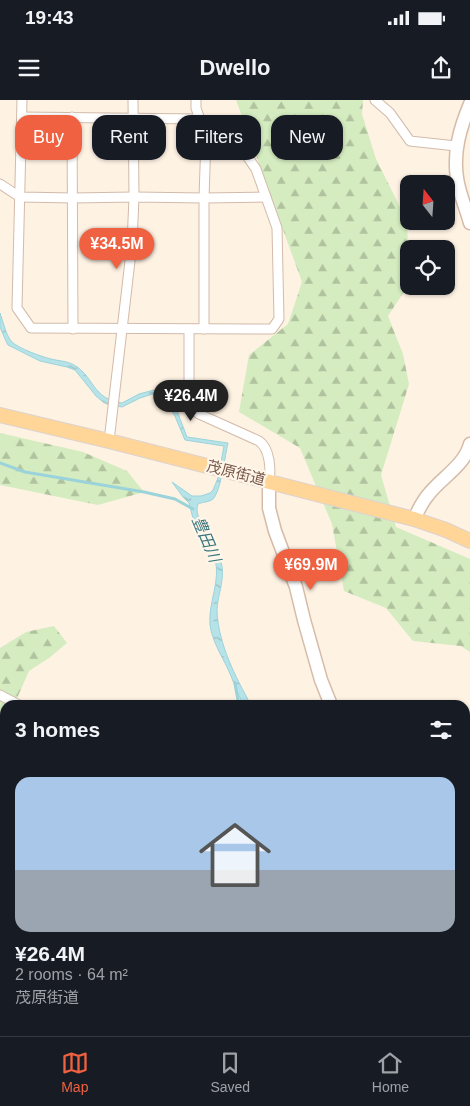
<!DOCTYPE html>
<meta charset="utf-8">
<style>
:root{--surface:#171b24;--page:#20242c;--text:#f1f3f6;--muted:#9ea1a6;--line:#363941;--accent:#ef6140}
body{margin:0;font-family:Arial,"Noto Sans JP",sans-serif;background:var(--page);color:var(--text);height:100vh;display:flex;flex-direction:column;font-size:19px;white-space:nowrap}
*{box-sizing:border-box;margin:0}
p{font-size:16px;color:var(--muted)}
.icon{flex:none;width:28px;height:28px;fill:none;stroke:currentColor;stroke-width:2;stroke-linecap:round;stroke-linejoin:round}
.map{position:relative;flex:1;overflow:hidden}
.details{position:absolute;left:0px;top:600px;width:470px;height:336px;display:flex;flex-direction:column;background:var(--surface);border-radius:15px 15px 0 0;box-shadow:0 1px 4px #0004}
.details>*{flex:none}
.top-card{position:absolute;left:15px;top:15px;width:440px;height:45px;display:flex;gap:10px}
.needle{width:32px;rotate:343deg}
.buttons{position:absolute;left:400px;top:75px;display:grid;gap:10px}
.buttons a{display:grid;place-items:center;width:55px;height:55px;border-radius:10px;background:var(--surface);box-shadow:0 1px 4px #0004;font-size:25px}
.price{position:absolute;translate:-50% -42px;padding:0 11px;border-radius:18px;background:var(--accent);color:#fff;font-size:16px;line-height:32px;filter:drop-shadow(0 1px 2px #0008)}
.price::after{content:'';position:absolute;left:50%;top:30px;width:15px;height:11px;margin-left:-8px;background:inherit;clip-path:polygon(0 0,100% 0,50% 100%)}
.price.on{background:#222;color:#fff}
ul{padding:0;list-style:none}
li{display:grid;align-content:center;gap:10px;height:265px;padding:0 15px}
li span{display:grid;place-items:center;height:155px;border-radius:15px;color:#555}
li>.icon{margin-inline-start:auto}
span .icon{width:90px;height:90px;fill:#fffc;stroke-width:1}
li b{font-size:21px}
h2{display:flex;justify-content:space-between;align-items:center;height:60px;padding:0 15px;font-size:21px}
.tag{padding:0 18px;border-radius:15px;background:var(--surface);box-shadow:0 1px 4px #0004;font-size:18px;line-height:45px}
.tag.on{background:var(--accent);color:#fff}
.status{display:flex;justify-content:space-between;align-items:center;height:35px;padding:0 25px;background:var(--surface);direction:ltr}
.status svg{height:14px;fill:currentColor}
header{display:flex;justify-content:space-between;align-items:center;height:65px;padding:0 15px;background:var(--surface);font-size:22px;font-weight:700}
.dock{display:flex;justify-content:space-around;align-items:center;height:70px;border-top:1px solid var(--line);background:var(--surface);font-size:14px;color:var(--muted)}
.dock a{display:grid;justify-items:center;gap:2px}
.dock .on{color:var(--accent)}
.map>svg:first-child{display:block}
</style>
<div class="status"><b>19:43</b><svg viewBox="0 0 49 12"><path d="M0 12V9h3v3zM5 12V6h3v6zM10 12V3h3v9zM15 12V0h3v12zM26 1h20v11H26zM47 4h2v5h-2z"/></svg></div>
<header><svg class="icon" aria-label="menu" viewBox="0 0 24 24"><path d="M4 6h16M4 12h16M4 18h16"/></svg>Dwello<svg class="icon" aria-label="share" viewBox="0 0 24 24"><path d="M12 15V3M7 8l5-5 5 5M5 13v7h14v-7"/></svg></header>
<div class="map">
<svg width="470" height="936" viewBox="0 0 470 936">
<defs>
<pattern id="forest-firs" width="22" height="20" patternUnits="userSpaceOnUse" patternTransform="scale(1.25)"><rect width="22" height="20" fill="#d4ecc0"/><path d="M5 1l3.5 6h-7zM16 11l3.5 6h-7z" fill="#b1c29e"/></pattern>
<pattern id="water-ripples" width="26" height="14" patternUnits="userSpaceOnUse" patternTransform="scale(1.25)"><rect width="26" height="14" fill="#b6e3e8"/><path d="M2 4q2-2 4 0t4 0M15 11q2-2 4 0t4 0" fill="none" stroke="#99bbbe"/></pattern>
</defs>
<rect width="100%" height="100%" fill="#fef2e3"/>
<g fill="url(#forest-firs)">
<polygon points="236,0 363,0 362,14 376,59 407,121 408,152 405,190 388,216 403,254 409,284 381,375 396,427 470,459 470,552 461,546 413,541 386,508 344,491 332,424 300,348 239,312 249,255 288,224 302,182"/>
<polygon points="0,333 83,352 127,371 144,392 98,405 0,385"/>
<polygon points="54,526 67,543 49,558 29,571 14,605 5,605 5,624 0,627 0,548 26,532"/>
</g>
<g fill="url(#water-ripples)" stroke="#9bd3db">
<path d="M0,213C3,221 6,236 12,242C18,248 42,257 51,259C59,261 67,261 74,265C94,276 92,299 122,303L139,294L154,290L177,311L187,337L228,343C225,355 221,391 213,399C210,402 202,402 198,404C192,417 215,445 220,459C227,477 217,494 217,512C219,545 235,576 251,605H243C238,593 233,581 228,569C221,555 212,540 210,525C208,503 221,481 215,459L194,422L189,403L183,397L172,382L192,396H201L210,393L213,390L218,378L224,346L185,340L174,314L153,294L140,298L122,307L107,304L103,302L96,296L75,270L67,267L40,261L8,245L5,239L0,227Z"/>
<polygon points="393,931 424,931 431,936 384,936"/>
</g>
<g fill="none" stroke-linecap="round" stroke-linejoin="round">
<g stroke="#9bd3db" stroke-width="3">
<polyline points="0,363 25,372 144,392 175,399 193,409"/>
<polyline points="235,584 239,605"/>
</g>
<g stroke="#d2bbab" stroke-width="11">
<g id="street">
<polyline points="22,0 17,208 31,228 272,229 279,219 277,128 256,69 247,56 206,37 196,8 196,0"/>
<polyline points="375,0 390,13 410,41 456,46"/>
<polyline points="22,17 200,19"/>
<polyline points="72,17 73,229"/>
<polyline points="0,84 20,97 73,98 134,97 204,98 266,97"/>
<path d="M189,229V300C191,307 193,310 199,314L259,341C270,349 271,369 269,381"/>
<polyline points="204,229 204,98 206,37"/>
<polyline points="109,341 132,144 134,97 133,0"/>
<polyline points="0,595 19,605"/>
<polyline points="0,742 5,734"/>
<polyline points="467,936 470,927"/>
</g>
</g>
<g stroke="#d5bba8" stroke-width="15">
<g id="secondary">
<path d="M470,4C460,28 453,52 457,78C459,93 466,108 470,123"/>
<polyline points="269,381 269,408 275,431 296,487 304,520 321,580 331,605"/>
<path d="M414,419C418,411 422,402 428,395C441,378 465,365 470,344"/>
<polyline points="465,773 470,773"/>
<polyline points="0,851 5,851"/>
</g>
</g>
<g stroke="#dcd3cf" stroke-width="16">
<polyline id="primary" points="0,315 109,341 414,419 446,430 470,441"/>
</g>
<g stroke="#dab19c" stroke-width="2" stroke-dasharray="1 4" stroke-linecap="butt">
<polyline points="0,928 1,936"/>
<polyline points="364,931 364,936"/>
<polyline points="318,936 323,931"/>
</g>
<use href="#street" stroke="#fff" stroke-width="9"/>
<use href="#secondary" stroke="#fff" stroke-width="12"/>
<use href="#primary" stroke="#ffd598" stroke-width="14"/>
</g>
<g text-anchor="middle" stroke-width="4.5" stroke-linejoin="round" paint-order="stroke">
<g font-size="15" fill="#775647" stroke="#fff6ea">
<text transform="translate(236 373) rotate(14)" y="5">茂原街道</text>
</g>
<g font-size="16" font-style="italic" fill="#3a757e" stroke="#fff6ea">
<text transform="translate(207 439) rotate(67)" y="6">豊田川</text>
</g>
</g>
</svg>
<div class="buttons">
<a><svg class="needle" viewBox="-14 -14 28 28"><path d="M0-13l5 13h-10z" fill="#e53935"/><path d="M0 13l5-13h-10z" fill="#9ea1a6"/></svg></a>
<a><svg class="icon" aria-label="locate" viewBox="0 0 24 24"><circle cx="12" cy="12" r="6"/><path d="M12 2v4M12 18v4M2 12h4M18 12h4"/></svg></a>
</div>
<b class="price" style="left:117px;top:170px">¥34.5M</b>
<b class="price on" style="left:191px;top:322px">¥26.4M</b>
<b class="price" style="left:311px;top:491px">¥69.9M</b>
<div class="top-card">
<a class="tag on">Buy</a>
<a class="tag">Rent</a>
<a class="tag">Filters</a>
<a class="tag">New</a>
</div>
<section class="details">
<h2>3 homes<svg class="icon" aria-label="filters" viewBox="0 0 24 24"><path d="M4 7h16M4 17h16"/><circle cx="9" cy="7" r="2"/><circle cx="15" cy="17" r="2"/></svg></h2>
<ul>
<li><span style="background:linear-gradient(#a9c7e8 60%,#9aa5b1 0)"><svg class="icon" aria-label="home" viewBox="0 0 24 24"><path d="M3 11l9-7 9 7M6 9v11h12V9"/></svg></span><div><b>¥26.4M</b><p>2 rooms · 64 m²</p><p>茂原街道</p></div></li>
</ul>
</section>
</div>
<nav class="dock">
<a class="on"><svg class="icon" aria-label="map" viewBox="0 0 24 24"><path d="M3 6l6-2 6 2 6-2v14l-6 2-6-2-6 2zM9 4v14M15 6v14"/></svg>Map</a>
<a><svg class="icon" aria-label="saved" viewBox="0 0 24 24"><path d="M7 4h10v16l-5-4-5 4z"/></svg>Saved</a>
<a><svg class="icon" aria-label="home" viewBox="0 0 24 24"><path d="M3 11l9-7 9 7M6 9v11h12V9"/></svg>Home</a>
</nav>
